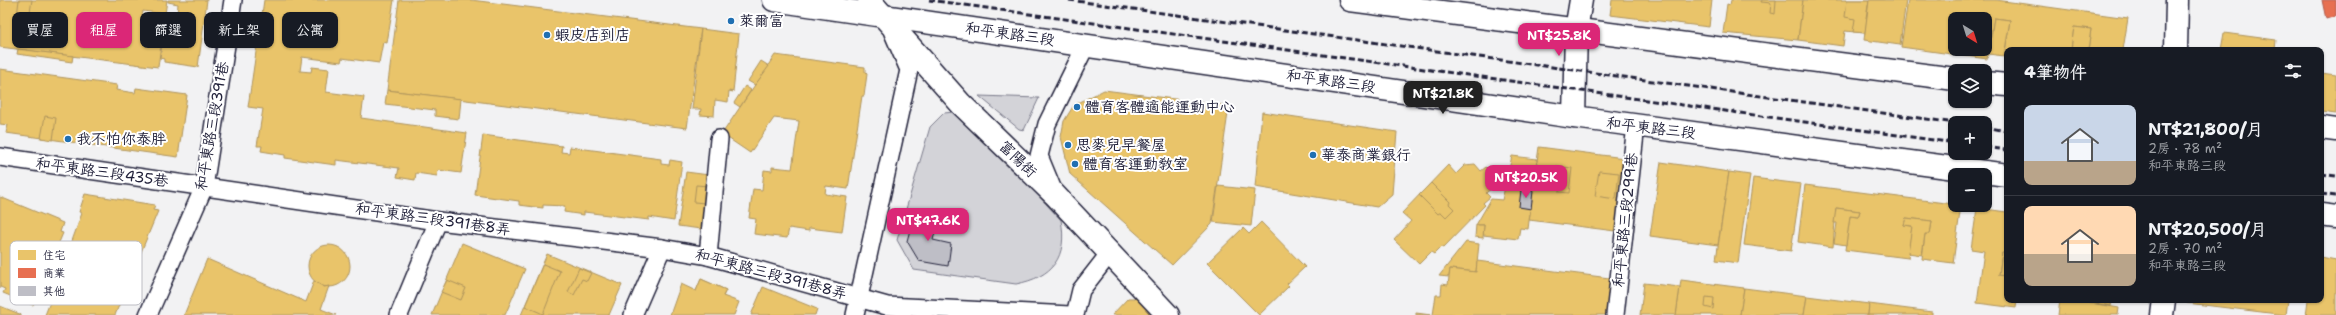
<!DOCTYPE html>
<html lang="zh-TW">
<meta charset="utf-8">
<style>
:root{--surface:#171b24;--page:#242831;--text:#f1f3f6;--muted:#9ea1a6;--line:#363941;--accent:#db2777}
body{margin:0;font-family:"Shantell Sans","LXGW WenKai TC",sans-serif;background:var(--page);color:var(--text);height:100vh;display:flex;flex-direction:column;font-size:15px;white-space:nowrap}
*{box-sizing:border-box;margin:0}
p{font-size:13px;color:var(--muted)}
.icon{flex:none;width:22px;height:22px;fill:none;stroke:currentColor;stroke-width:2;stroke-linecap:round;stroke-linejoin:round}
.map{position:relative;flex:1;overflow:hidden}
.sheet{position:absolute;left:2004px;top:47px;width:320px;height:256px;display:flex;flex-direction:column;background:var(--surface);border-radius:8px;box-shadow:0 1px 3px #0004}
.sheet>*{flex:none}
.hud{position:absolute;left:12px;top:12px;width:380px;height:36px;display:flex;gap:8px}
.needle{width:26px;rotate:142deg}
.buttons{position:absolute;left:1948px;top:12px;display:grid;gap:8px}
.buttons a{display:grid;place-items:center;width:44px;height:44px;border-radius:8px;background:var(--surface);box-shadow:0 1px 3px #0004;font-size:20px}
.price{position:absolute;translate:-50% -34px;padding:0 9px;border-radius:8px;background:var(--accent);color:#fff;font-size:13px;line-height:26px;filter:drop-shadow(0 1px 2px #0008)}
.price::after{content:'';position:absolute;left:50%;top:24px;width:12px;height:9px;margin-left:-6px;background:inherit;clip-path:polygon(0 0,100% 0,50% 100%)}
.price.selected{background:#222;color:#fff}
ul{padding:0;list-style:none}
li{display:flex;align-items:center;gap:12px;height:100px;padding:0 20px}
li+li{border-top:1px solid var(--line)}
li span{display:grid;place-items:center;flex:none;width:112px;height:80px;border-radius:8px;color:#555}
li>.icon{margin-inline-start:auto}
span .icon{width:48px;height:48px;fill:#fffc;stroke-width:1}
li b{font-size:17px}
h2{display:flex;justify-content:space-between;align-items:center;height:48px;padding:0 20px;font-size:17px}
.chip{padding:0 14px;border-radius:8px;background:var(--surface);box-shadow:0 1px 3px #0004;font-size:14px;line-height:36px}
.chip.selected{background:var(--accent);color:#fff}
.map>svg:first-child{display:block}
</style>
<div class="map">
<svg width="2336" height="315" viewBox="0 0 2336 315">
<rect width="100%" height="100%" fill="#f2f2f3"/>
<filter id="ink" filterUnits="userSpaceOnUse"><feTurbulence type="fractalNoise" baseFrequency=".025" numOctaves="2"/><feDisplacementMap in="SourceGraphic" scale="8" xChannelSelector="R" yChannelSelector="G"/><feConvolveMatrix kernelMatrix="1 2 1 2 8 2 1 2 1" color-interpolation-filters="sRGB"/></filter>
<g filter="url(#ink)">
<g fill="#d3d3d8" stroke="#7a7a8a">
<polygon points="979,96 1039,98 1024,130 1019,129"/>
<path d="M954,112L963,115L1061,220C1068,257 1053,277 1016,284L914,270L897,240L930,127L944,113Z"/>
</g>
<g fill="#e9c46a" stroke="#ad935c" fill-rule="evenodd">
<polygon points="0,0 167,0 165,14 143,11 141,27 163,31 158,67 0,47"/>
<polygon points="19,0 32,0 29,18 17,16"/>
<polygon points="168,0 207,0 198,67 164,62 164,59 160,58 165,24 168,24 169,20 182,22 183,16 177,15 178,4 168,2"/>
<polygon points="264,0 394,0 387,43 383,42 379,63 342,58 341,62 302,57 300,71 311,72 312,67 329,69 326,92 364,97 361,118 467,133 461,173 438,170 437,176 416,173 415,180 397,177 399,168 336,160 336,165 285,158 285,155 261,151 262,146 257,146 263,109 248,107 258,38 253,38 256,20 261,21"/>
<polygon points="399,0 471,0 701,29 687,128 387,90"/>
<polygon points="1612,0 1712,0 1709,27 1610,15"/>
<polygon points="1731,0 1803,0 1798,40 1723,33 1727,4 1730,5"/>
<polygon points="1762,0 1776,0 1775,14 1770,13 1771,3 1761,2"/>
<polygon points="1803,0 1870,0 1865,33 1845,31 1843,46 1798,40"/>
<polygon points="1847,0 1870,0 1865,33 1853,32 1855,19 1845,17"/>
<polygon points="1869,0 1884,0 1881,20 1866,18"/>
<polygon points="1869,0 1906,0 1900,45 1864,40"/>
<path d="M1908,0H1996L2128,18L2123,50H2088L2091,29L2074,27L2071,50H2007V59H2004L2010,20L1994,18L1987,59L1901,47ZM1955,19H1985V49H1955Z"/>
<polygon points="1994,18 2010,20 2004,56 1988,54"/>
<polygon points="2074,27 2091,29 2088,50 2071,50"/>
<polygon points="701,29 739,34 733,92 729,91 728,102 715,100 714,116 700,115 701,109 692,109"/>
<polygon points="2224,33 2276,40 2275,50 2221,50"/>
<polygon points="18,49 73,56 72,62 17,54"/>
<polygon points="775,55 865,67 865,72 867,74 864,96 862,96 848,189 826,186 825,194 847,197 842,232 809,228 809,231 789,228 787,238 754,234 756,219 749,218 753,189 762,190 764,170 772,171 772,167 792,169 799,121 774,118 750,153 722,134"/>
<polygon points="761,61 769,66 755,85 748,81"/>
<polygon points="0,69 117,85 116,90 135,93 136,88 187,95 178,157 6,133 8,125 0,124"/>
<polygon points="2321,73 2336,75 2336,114 2321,112"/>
<polygon points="745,86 751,90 740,107 734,103"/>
<polygon points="387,90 461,99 459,119 435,116 435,110 385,104"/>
<polygon points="1104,90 1229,106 1212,224 1172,265 1070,174 1061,137 1064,121 1074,105"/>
<polygon points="1262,112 1397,132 1392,194 1377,207 1255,187"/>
<polygon points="45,116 56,118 53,140 41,138"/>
<polygon points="483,135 562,146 561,152 569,153 570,147 661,159 661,164 669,165 670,160 682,162 674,221 649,217 649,220 584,212 584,215 564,212 565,206 543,205 543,208 519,205 519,201 475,195"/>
<polygon points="1539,147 1632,159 1623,232 1529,220"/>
<polygon points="1512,156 1537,159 1528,229 1520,228 1518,239 1483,235 1484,225 1476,225 1491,199 1502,200"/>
<polygon points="1661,162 1729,172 1718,245 1650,236"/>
<polygon points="1475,164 1481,171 1486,167 1500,181 1486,193 1490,197 1483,203 1485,205 1443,248 1441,247 1434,254 1431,252 1419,264 1394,240 1411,221 1402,213 1448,165 1456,174 1465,165"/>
<polygon points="1556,166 1572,168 1569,193 1559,192 1559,187 1553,186"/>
<polygon points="1599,171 1619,173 1616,199 1595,196"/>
<polygon points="686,172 709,175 701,229 678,226"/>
<polygon points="1729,172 1750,175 1738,263 1716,260"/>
<polygon points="1753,178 1801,184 1791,251 1744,245"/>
<polygon points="1431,183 1450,202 1449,204 1454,209 1446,217 1441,212 1438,214 1419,195"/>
<polygon points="696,185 708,186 705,203 694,202"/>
<polygon points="1805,185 1961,205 1953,263 1922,259 1925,234 1930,234 1932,221 1906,218 1904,225 1912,226 1908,258 1845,250 1850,216 1858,217 1860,211 1836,208 1833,247 1798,242"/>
<polygon points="1218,186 1255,190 1251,226 1213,222"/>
<polygon points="85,194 155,205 153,210 158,211 115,315 45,315 54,292 50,290 73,242 72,241 82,213 79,212"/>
<polygon points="0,197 63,223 60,232 63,233 33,305 3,293 5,289 0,287"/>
<polygon points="1836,208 1860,211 1858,217 1850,216 1846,245 1834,243 1837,223 1834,223"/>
<polygon points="1977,208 2007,212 2007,254 2002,253 1999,275 2006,276 2007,300 2017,300 2016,308 1977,303 1984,251 1971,249"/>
<polygon points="1906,218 1932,221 1930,234 1925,234 1922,255 1908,253 1912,226 1904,225"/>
<polygon points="1261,222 1305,267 1287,284 1289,286 1259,315 1207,263 1243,228 1249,234"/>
<polygon points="1476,225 1484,225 1483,238 1475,237"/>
<polygon points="1466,242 1479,244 1476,272 1450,269 1449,277 1439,276"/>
<polygon points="462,243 525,269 505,315 432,315"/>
<circle cx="329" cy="266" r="21"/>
<polygon points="2002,253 2007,254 2007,276 1999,275"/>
<polygon points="547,254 622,285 609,315 521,315"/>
<polygon points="2321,257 2336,260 2336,315 2306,315 2308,300 2321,300"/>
<polygon points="207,259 306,302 314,281 324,287 329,286 321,309 336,315 184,315"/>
<polygon points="1477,261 1617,279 1612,315 1433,315 1436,295 1441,295 1442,284 1448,285 1450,269 1476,272"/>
<polygon points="543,264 560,271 543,314 525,306"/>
<polygon points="579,268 591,273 587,281 582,279 574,295 568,292"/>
<polygon points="701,279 726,290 721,301 696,291"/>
<polygon points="701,279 726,290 723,296 739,302 734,315 670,315 681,284 696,291"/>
<polygon points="447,280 466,288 461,300 441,292"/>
<polygon points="1681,280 1744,288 1740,315 1676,315"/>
<polygon points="1644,283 1680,287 1676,315 1640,315"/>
<polygon points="763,287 817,309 815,315 751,315"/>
<polygon points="1744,288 1807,296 1804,315 1740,315"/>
<polygon points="1807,296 1869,304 1868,315 1804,315"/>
<polygon points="1706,297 1714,298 1713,309 1705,307"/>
<polygon points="1128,298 1145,298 1161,315 1112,315"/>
<polygon points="2060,300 2074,300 2119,308 2118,315 2058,315"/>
<polygon points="2074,300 2112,300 2111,306"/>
<polygon points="2188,300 2288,300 2286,315 2187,303"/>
<polygon points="1869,304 1932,312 1932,315 1868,315"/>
<polygon points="0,306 22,315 0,315"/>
<polygon points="1416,313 1431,315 1416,315"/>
</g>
<polygon fill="#e76f51" stroke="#ac584a" points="2322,0 2336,0 2336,16 2326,19"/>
<g fill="#bebec6" stroke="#22223b">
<polygon points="1521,190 1533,191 1531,209 1519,207"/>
<polygon points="914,215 938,221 933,240 951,244 948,266 919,261 907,241"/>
</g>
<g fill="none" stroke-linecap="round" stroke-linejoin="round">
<g stroke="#22223b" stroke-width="20">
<g id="lane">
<polyline points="0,157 438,221 662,248 708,256 887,306 1070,315"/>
<polyline points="1053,190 1039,156 1047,124 1086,45"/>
<polyline points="708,256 719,139"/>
<polyline points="148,315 204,187 233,0"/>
<polyline points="399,315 438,221"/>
<polyline points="633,315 662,248"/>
<polyline points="855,315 909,70 893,33"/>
<polyline points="1075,315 1081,290 1109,254"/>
<polyline points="1615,315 1636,125"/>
</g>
</g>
<g stroke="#22223b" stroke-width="25">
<g id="street">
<polyline points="869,0 961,104 1054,194 1168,315"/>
<polyline points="1574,117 1576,30 1581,0"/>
</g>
</g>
<g stroke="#22223b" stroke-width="25">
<g id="secondary">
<polyline points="774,0 1574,117 2007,175"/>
<polyline points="1350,0 1955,79"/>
<polyline points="2176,50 2177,0"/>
<polyline points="1985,83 2007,85"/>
<polyline points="2321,128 2336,130"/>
<polyline points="2321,215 2336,217"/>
<polyline points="2162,315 2164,300"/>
</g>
</g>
<use href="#lane" stroke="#fff" stroke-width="17"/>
<use href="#street" stroke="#fff" stroke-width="22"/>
<use href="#secondary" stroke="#fff" stroke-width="22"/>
<g stroke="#22223b" stroke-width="3" stroke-dasharray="6 3" stroke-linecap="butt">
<polyline points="929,0 1955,143"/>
<polyline points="1069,0 1955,123"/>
<polyline points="1985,127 2007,131"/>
<polyline points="1985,147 2007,150"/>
<polyline points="2321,174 2336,176"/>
<polyline points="2321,194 2336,196"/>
</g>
</g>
</g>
<g fill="#1f6fb2" stroke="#fff" stroke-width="1.5">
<circle cx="731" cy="21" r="4"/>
<circle cx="547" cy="35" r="4"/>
<circle cx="1077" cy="107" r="4"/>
<circle cx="68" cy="139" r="4"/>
<circle cx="1068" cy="145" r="4"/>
<circle cx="1313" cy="155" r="4"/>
<circle cx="1075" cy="164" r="4"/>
</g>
<g text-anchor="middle" stroke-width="4" stroke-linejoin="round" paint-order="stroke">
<g font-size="15" fill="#22223b" stroke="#fff" text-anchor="start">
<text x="739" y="26">萊爾富</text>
<text x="555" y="40">蝦皮店到店</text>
<text x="1085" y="112">體育客體適能運動中心</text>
<text x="76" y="144">我不怕你泰胖</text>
<text x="1076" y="150">思麥兒早餐屋</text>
<text x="1321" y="160">華泰商業銀行</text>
<text x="1083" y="169">體育客運動教室</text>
</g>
<g font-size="15" fill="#22223b" stroke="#fff">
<text transform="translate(1010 34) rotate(8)" y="5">和平東路三段</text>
<text transform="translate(1331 81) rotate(8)" y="5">和平東路三段</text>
<text transform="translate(212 126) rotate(-80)" y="5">和平東路三段391巷</text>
<text transform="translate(1651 128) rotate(7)" y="5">和平東路三段</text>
<text transform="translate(1018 159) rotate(44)" y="5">富陽街</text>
<text transform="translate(102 172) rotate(8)" y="5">和平東路三段435巷</text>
<text transform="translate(433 219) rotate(8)" y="5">和平東路三段391巷8弄</text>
<text transform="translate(1625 220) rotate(-84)" y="5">和平東路三段299巷</text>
<text transform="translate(771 274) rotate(15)" y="5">和平東路三段391巷8弄</text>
</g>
</g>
<rect x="10" y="241" width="132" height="64" rx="6" fill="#fff" stroke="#bdbdc4" stroke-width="1"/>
<rect x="18" y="250" width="18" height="10" fill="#e9c46a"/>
<rect x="18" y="268" width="18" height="10" fill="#e76f51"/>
<rect x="18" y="286" width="18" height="10" fill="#bebec6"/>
<g font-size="11" fill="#22223b">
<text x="43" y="259">住宅</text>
<text x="43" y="277">商業</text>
<text x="43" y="295">其他</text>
</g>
</svg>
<div class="buttons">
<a><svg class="needle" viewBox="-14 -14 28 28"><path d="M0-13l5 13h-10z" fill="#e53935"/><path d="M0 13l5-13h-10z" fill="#9ea1a6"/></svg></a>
<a><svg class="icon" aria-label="layers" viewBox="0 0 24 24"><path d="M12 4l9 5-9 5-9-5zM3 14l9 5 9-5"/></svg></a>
<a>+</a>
<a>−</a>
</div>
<b class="price" style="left:1559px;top:57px">NT$25.8K</b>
<b class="price selected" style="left:1443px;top:115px">NT$21.8K</b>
<b class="price" style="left:1526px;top:199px">NT$20.5K</b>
<b class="price" style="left:928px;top:242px">NT$47.6K</b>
<div class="hud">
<a class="chip">買屋</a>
<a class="chip selected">租屋</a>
<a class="chip">篩選</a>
<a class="chip">新上架</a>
<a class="chip">公寓</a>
</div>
<section class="sheet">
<h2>4筆物件<svg class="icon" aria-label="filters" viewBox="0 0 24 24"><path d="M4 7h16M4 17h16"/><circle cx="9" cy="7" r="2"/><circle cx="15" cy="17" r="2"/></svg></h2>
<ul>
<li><span style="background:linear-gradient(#c9d6e8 70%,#b9a48a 0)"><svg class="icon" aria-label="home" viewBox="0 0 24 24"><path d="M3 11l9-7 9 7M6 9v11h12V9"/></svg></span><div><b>NT$21,800/月</b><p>2房 · 78 m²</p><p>和平東路三段</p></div></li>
<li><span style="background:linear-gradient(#ffd9b3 60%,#b9a48a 0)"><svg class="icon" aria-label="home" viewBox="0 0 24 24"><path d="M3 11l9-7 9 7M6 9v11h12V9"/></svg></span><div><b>NT$20,500/月</b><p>2房 · 70 m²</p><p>和平東路三段</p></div></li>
</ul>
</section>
</div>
